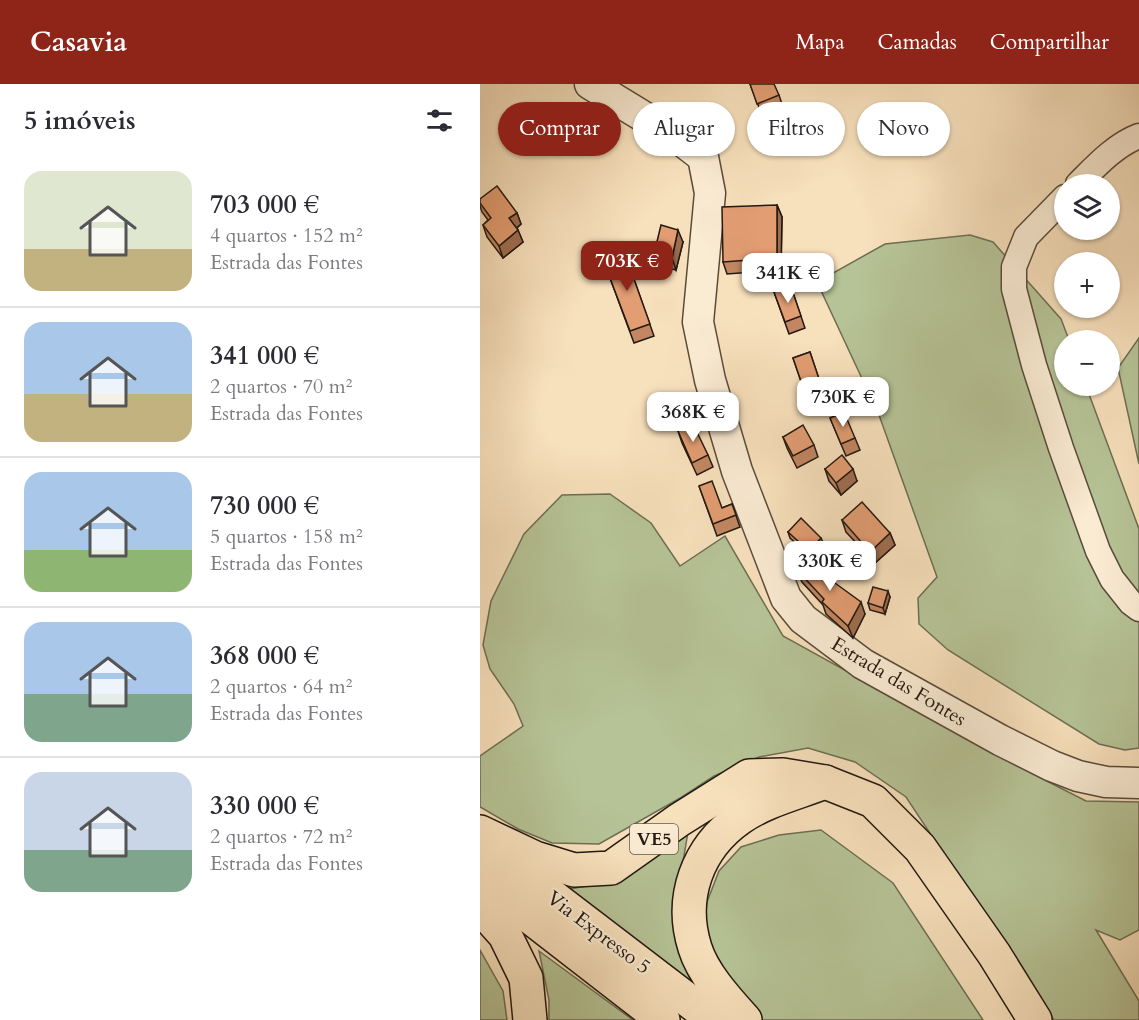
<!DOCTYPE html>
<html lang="pt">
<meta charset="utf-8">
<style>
:root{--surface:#fff;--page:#f2f2f3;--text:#2b2b33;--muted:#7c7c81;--line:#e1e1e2;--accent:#8f2418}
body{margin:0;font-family:Cardo,serif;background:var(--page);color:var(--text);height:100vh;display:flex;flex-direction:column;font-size:22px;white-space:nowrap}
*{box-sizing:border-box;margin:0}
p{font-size:20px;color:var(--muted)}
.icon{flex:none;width:33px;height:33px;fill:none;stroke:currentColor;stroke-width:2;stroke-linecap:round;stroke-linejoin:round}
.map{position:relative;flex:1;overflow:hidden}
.side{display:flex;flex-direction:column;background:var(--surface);width:480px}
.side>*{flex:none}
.hud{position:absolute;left:18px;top:18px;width:550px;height:54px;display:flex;gap:12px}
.buttons{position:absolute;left:574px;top:90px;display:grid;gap:12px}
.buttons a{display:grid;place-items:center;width:66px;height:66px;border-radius:50%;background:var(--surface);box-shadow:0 2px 4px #0004;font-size:30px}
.price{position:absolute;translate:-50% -51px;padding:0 14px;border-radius:12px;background:#fff;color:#222;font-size:20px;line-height:39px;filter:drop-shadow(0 2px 3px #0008)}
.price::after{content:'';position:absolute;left:50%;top:36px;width:18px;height:14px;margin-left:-9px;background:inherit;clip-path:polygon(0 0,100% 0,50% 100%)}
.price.current{background:var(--accent);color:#fff}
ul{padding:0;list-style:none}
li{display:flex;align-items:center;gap:18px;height:150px;padding:0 24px}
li+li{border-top:2px solid var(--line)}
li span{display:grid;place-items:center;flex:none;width:168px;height:120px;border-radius:18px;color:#555}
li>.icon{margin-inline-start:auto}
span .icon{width:72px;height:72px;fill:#fffc;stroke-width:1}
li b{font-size:26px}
h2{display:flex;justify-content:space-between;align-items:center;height:72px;padding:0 24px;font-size:26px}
.chip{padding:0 21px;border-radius:27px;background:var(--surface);box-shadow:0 2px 4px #0004;font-size:21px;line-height:54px}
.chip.current{background:var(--accent);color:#fff}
header{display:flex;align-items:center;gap:36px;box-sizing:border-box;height:84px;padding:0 30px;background:var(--accent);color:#fff}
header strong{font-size:28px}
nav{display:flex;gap:33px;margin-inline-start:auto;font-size:21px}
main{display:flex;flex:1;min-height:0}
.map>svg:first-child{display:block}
</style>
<header>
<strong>Casavia</strong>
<nav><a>Mapa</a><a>Camadas</a><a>Compartilhar</a></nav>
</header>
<main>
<section class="side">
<h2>5 imóveis<svg class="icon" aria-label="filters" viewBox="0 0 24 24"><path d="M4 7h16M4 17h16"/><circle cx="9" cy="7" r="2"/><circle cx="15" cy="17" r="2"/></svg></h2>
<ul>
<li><span style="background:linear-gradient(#dfe7d0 65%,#c2b280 0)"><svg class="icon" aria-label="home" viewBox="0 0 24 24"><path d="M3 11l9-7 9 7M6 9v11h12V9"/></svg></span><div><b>703 000 €</b><p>4 quartos · 152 m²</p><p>Estrada das Fontes</p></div></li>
<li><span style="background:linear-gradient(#a9c7e8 60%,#c2b280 0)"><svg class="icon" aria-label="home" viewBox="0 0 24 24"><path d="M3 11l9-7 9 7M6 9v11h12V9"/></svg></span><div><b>341 000 €</b><p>2 quartos · 70 m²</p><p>Estrada das Fontes</p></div></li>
<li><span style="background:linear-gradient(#a9c7e8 65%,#8fb573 0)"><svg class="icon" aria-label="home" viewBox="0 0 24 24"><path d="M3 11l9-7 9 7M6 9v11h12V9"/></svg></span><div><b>730 000 €</b><p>5 quartos · 158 m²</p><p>Estrada das Fontes</p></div></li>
<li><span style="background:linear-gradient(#a9c7e8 60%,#7fa58c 0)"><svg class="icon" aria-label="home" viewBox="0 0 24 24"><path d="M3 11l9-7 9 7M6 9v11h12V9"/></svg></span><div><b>368 000 €</b><p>2 quartos · 64 m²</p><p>Estrada das Fontes</p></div></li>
<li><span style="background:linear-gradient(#c9d6e8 65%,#7fa58c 0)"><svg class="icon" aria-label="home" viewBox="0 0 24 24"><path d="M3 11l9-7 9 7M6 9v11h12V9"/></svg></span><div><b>330 000 €</b><p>2 quartos · 72 m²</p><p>Estrada das Fontes</p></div></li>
</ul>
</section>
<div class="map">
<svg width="659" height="936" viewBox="0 0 659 936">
<rect width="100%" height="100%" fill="#f7e0bc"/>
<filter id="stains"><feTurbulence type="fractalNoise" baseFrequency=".00333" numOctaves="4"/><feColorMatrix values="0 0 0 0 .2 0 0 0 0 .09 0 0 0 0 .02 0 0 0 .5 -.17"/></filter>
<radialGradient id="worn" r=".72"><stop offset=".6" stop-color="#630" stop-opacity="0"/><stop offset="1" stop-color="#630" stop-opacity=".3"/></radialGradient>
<g fill="#b6c396" stroke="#6d6e54" stroke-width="1.5">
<polygon points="490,151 513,158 581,235 589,256 585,256 585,302 606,302 659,445 659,664 645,666 619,660 468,566 439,540 438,514 457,493 399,331 337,198 405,160"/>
<polygon points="659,254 659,380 638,284"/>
<polygon points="130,410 171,439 200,482 245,452 303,552 551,689 606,717 659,718 659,846 640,856 616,846 659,917 659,936 574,936 426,713 375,678 328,664 279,673 234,692 202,713 119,760 72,759 38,745 0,723 0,672 43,642 34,620 10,585 3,561 11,517 44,450 82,411"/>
<polygon points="341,746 413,799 503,936 274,936 222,859 227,818 239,787 261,763 299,751"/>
<polygon points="208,748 193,837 212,902 78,807 124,799"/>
<polygon points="0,866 23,907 27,936 0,936"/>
<polygon points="59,867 153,936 69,936 69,916"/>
</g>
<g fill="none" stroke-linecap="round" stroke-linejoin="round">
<g stroke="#594b3c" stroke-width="27">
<g id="minor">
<path d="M598,100C615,83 635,61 659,52"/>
<polyline points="585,113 546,153 534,183 534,205 554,281 581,364 618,467 632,495 651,519 659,525"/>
</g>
</g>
<g stroke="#594b3c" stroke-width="33">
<polyline id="tertiary" points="110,0 197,53 223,73 230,109 218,238 230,296 257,387 306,514 323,535 383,580 520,656 572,682 598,692 626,698 659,699"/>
</g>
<g stroke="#241911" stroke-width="36">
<g id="primary">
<polyline points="0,748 55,774 94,786 131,784 199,736 269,692 303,691 345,698 393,717 440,764 514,870 555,936"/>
<polyline points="13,774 60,803 234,936"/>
<polyline points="0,792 41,826 183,936"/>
<polyline points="0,823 25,851 46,894 50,936"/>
<path d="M265,936C247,916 223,890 215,864C199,814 217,764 260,734C284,717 317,709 345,698"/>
</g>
</g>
<use href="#minor" stroke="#faebd3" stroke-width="24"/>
<use href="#tertiary" stroke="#faebd3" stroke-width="30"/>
<use href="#primary" stroke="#f7e0bc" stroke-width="33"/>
</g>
<g fill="#c28762" stroke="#241911" stroke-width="1.5">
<polygon points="270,0 299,11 303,23 282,31"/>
<polygon points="0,115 37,129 41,140 37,144 43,158 23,174 7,153 3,141 8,136 2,128 0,122"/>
<polygon points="297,121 302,133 301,186 247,190 243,178"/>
<polygon points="203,158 196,186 178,181 174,170"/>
<polygon points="145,170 174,252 154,259 124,178"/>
<polygon points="311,203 325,244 309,250 294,208"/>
<polygon points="330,268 344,310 327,315 313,274"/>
<polygon points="350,334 375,354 380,366 366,372"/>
<polygon points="198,347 228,371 233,383 217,391 202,359"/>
<polygon points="303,353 334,361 338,373 317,384 307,364"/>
<polygon points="345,385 377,397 361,411 349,397"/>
<polygon points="219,402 242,424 252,420 260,443 237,452"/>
<polygon points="362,436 410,449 415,461 395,479 366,448"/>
<polygon points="308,448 344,460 331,473 310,454"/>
<polygon points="317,486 385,530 373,554 346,530 343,521 322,498"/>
<polygon points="410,513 405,530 390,526 388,519"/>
</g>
<g fill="#9e6e50" stroke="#241911" stroke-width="1.5">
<polygon points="297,121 302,133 301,186 297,174"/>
<polygon points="37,129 41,140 34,146 29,134"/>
<polygon points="38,146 43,158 23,174 19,162"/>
<polygon points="198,146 203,158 196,186 192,174"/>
<polygon points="373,385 377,397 361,411 356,399"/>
<polygon points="410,449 415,461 395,479 390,468"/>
<polygon points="341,454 344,460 331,473 329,467"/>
<polygon points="408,507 410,513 405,530 403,524"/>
<polygon points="381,518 385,530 373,554 368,542"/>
</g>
<g fill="#e29d72" stroke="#241911" stroke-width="1.5">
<polygon points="270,0 294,0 299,11 277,20"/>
<polygon points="17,102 37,129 29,134 38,146 19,162 3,141 11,134 0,119 0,115"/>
<polygon points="297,121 297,174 243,178 242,123"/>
<polygon points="181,141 198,146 192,174 174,170"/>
<polygon points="145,170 170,240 150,247 124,178"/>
<polygon points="311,203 321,232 305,238 294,208"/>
<polygon points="330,268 340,298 323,303 313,274"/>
<polygon points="364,328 375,354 361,360 350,334"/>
<polygon points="213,340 228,371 212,379 198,347"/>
<polygon points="323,341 334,361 313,372 303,353"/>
<polygon points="362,371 373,385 356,399 345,385"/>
<polygon points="232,397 242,424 252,420 256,431 233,440 219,402"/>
<polygon points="382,418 410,449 390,468 362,436"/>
<polygon points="321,434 341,454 329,467 308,448"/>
<polygon points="329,474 355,499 381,518 368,542 342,518 344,515 317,486"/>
<polygon points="393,503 408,507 403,524 388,519"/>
</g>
<g text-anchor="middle" stroke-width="4.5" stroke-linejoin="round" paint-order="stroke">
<rect fill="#faebd3" stroke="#64584b" stroke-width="1.5" x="150" y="740" width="48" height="30" rx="4.5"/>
<g font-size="18" font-weight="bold" fill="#241911">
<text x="174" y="761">VE5</text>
</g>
<g font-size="20" fill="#241911" stroke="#faebd3">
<text transform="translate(419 597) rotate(31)" y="7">Estrada das Fontes</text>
<text transform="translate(119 848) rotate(37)" y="7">Via Expresso 5</text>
</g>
</g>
<rect width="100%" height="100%" filter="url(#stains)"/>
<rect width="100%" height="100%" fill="url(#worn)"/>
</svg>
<div class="buttons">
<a><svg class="icon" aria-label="layers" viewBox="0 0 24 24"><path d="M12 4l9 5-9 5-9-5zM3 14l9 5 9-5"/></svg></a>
<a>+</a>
<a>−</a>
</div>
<b class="price current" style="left:147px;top:208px">703K €</b>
<b class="price" style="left:308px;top:220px">341K €</b>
<b class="price" style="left:363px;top:344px">730K €</b>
<b class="price" style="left:213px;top:359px">368K €</b>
<b class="price" style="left:350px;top:508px">330K €</b>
<div class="hud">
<a class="chip current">Comprar</a>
<a class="chip">Alugar</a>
<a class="chip">Filtros</a>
<a class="chip">Novo</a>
</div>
</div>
</main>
